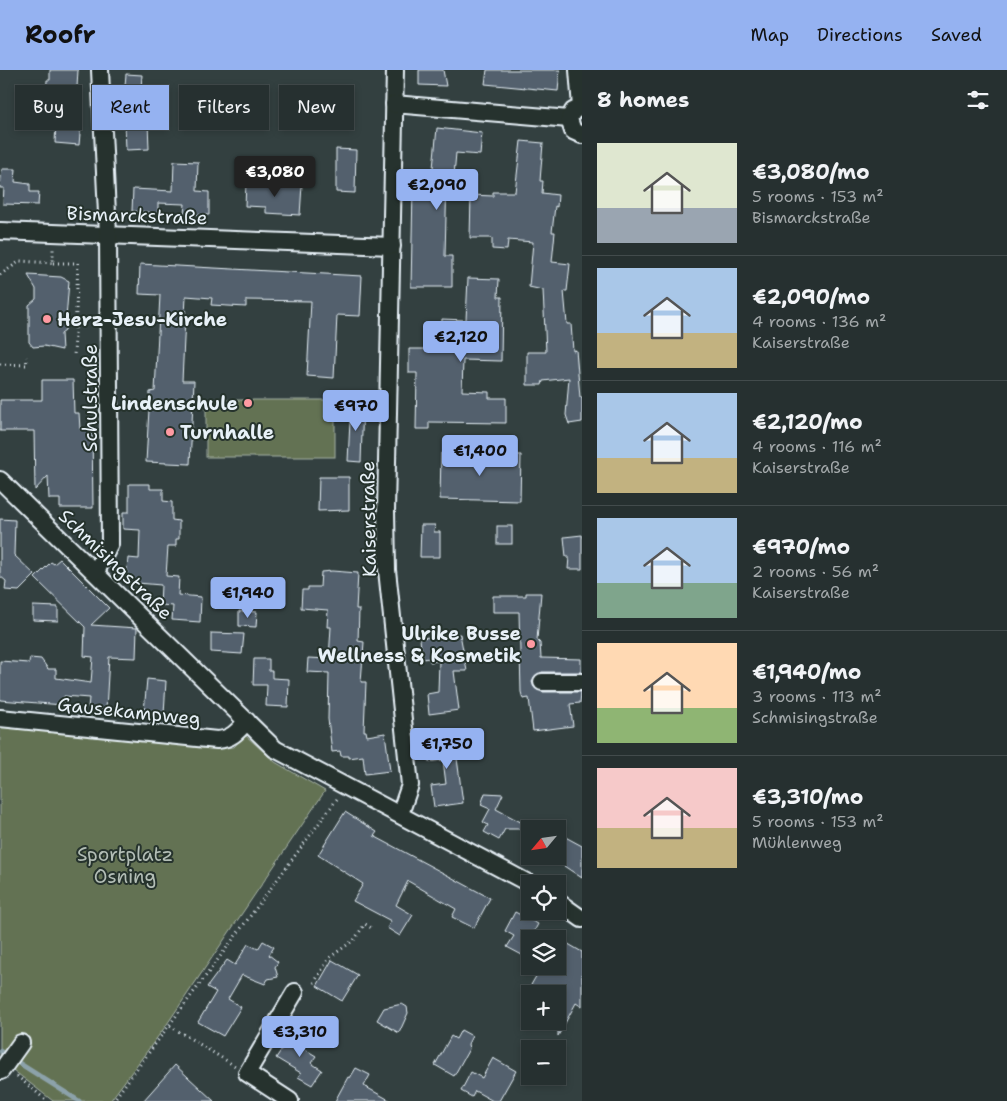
<!DOCTYPE html>
<meta charset="utf-8">
<style>
:root{--surface:#263030;--page:#2e3838;--text:#f1f3f6;--muted:#a4a9ab;--line:#424b4c;--accent:#95b2f1}
body{margin:0;font-family:"Shantell Sans",sans-serif;background:var(--page);color:var(--text);height:100vh;display:flex;flex-direction:column;font-size:19px;white-space:nowrap}
*{box-sizing:border-box;margin:0}
p{font-size:16px;color:var(--muted)}
.icon{flex:none;width:28px;height:28px;fill:none;stroke:currentColor;stroke-width:2;stroke-linecap:round;stroke-linejoin:round}
.map{position:relative;flex:1;overflow:hidden}
.side{display:flex;flex-direction:column;background:var(--surface);width:425px}
.side>*{flex:none}
.top-card{position:absolute;left:15px;top:15px;width:475px;height:45px;display:flex;gap:10px}
.needle{width:32px;rotate:241deg}
.tools{position:absolute;left:521px;top:750px;display:grid;gap:10px}
.tools a{display:grid;place-items:center;width:45px;height:45px;border-radius:0px;background:var(--surface);box-shadow:0 2px 8px #0003,0 0 0 1px var(--line);font-size:25px}
.price{position:absolute;translate:-50% -42px;padding:0 11px;border-radius:5px;background:var(--accent);color:#111;font-size:16px;line-height:32px;filter:drop-shadow(0 1px 2px #0008)}
.price::after{content:'';position:absolute;left:50%;top:30px;width:15px;height:11px;margin-left:-8px;background:inherit;clip-path:polygon(0 0,100% 0,50% 100%)}
.price.selected{background:#222;color:#fff}
ul{padding:0;list-style:none}
li{display:flex;align-items:center;gap:15px;height:125px;padding:0 15px}
li+li{border-top:1px solid var(--line)}
li span{display:grid;place-items:center;flex:none;width:140px;height:100px;border-radius:0px;color:#555}
li>.icon{margin-inline-start:auto}
span .icon{width:60px;height:60px;fill:#fffc;stroke-width:1}
li b{font-size:21px}
h2{display:flex;justify-content:space-between;align-items:center;height:60px;padding:0 15px;font-size:21px}
.pill{padding:0 18px;border-radius:0px;background:var(--surface);box-shadow:0 2px 8px #0003,0 0 0 1px var(--line);font-size:18px;line-height:45px}
.pill.selected{background:var(--accent);color:#111}
header{display:flex;align-items:center;gap:30px;box-sizing:border-box;height:70px;padding:0 25px;background:var(--accent);color:#111}
header strong{font-size:24px}
nav{display:flex;gap:28px;margin-inline-start:auto;font-size:18px}
main{display:flex;flex:1;min-height:0}
.map>svg:first-child{display:block}
</style>
<header>
<strong>Roofr</strong>
<nav><a>Map</a><a>Directions</a><a>Saved</a></nav>
</header>
<main>
<div class="map">
<svg width="582" height="1031" viewBox="0 0 582 1031">
<rect width="100%" height="100%" fill="#334040"/>
<filter id="ink" filterUnits="userSpaceOnUse"><feTurbulence type="fractalNoise" baseFrequency=".02" numOctaves="2"/><feDisplacementMap in="SourceGraphic" scale="10" xChannelSelector="R" yChannelSelector="G"/><feConvolveMatrix kernelMatrix="1 2 1 2 8 2 1 2 1" color-interpolation-filters="sRGB"/></filter>
<g filter="url(#ink)">
<g fill="#647253" stroke="#a6b2a6">
<rect x="206" y="330" width="129" height="57"/>
<polygon points="0,657 220,678 234,677 245,665 275,692 325,721 165,957 110,1031 53,1031 0,990"/>
</g>
<g fill="none" stroke-linecap="round" stroke-linejoin="round">
<polyline stroke="#8ca2aa" stroke-width="5" points="0,981 79,1031"/>
</g>
<g fill="#52606d" stroke="#e8f1f8">
<polygon points="50,0 78,0 75,52 81,52 79,75 55,73 57,32 46,31 47,10 50,10"/>
<polygon points="419,0 443,0 446,16 419,15"/>
<polygon points="487,0 560,0 558,21 485,14"/>
<polygon points="126,4 142,5 141,18 125,16"/>
<polygon points="148,52 149,79 126,80 125,53"/>
<polygon points="437,58 482,63 480,85 456,83 454,105 447,105 445,186 452,186 452,217 411,217 413,119 431,118"/>
<polygon points="521,71 543,73 540,111 543,111 542,123 558,125 557,137 555,136 552,162 555,162 552,192 570,194 567,221 564,221 567,254 571,254 573,281 576,280 580,327 582,327 582,352 569,354 566,345 569,308 543,311 542,315 527,315 527,282 546,282 543,220 529,217 533,172 508,170 507,180 492,179 492,168 470,168 471,125 493,126 493,122 515,122"/>
<polygon points="336,79 356,80 355,123 336,122"/>
<polygon points="174,91 198,92 197,121 209,122 209,145 184,144 185,134 158,133 158,143 132,141 133,119 173,121"/>
<polygon points="2,99 16,99 15,112 30,114 30,122 39,122 38,135 3,134 4,118 0,118"/>
<polygon points="246,113 302,115 300,145 266,143 266,137 245,136"/>
<polygon points="140,194 362,206 360,246 337,245 334,308 307,306 311,231 246,230 246,237 211,235 212,228 186,226 182,311 194,311 190,394 146,392 150,322 155,321 160,225 139,224"/>
<polygon points="28,205 61,207 69,211 65,261 61,264 62,280 44,276 33,277 29,272 29,235 36,229 36,219"/>
<polygon points="468,208 499,209 498,227 502,227 501,291 463,290 462,321 489,322 489,328 506,328 506,353 429,352 429,359 416,359 417,303 409,303 409,279 441,279 442,249 466,250"/>
<polygon points="42,310 73,310 74,343 79,343 80,359 92,359 93,438 60,438 60,429 49,429 48,406 35,420 34,361 0,361 0,330 42,330"/>
<polygon points="351,331 363,332 361,392 348,391"/>
<polygon points="441,383 521,385 520,431 440,429"/>
<polygon points="319,407 349,407 349,440 318,441"/>
<polygon points="129,414 150,414 150,419 163,419 163,431 172,432 172,450 179,451 179,469 176,469 176,476 168,476 166,506 179,507 178,525 201,527 200,552 172,550 173,536 160,535 161,515 126,512 128,488 139,489 140,460 123,459 123,442 129,442"/>
<polygon points="0,449 15,450 14,485 35,505 19,521 5,520 6,511 0,506"/>
<polygon points="421,455 435,455 434,462 440,462 440,487 420,487"/>
<rect x="497" y="456" width="15" height="18"/>
<polygon points="582,465 582,499 568,499 569,487 566,487 564,467"/>
<polygon points="60,489 109,538 91,555 137,558 136,588 109,587 106,640 88,638 89,628 64,626 63,635 0,630 0,591 29,593 30,588 41,589 48,599 56,599 56,608 91,613 93,587 84,586 85,557 35,508 51,492 54,494"/>
<polygon points="332,501 358,503 356,539 359,539 358,571 364,572 361,612 366,612 364,661 366,661 367,666 385,663 390,701 365,704 363,686 349,688 349,686 341,686 340,681 332,682 328,649 329,603 307,602 308,588 329,589 331,557 327,557 328,540 301,538 302,520 308,520 308,517 320,517 321,502"/>
<polygon points="526,523 541,523 537,570 540,573 541,588 581,589 581,602 542,602 534,607 532,612 534,617 542,622 581,622 580,633 570,634 573,656 533,661 529,628 523,629 521,622 519,542 493,542 493,526 526,526"/>
<polygon points="33,536 58,537 58,551 33,550"/>
<polygon points="239,541 257,542 256,557 239,556"/>
<polygon points="211,563 244,564 242,584 211,582"/>
<polygon points="460,564 467,601 454,601 459,640 429,644 427,624 438,622 439,591 430,592 430,588 422,589 420,568"/>
<polygon points="254,589 269,589 269,601 272,601 272,608 289,609 288,637 266,636 267,615 253,615"/>
<polygon points="147,609 166,611 164,644 144,642"/>
<polygon points="463,665 465,680 456,681 463,733 434,737 431,716 446,714 443,690 428,692 426,671"/>
<polygon points="485,723 503,724 496,739 534,759 505,759 499,770 484,762 488,755 483,752 490,739 481,735"/>
<polygon points="345,742 377,762 374,766 490,828 474,858 452,847 456,839 408,811 396,835 413,845 400,866 387,858 391,851 353,831 363,814 318,785"/>
<polygon points="558,763 582,776 582,808 558,792"/>
<polygon points="515,842 538,854 522,885 507,877 514,866 505,861"/>
<polygon points="558,868 582,882 582,937 576,933 558,966 558,924 546,924 531,915 542,896 558,896"/>
<polygon points="263,871 274,877 269,885 278,892 275,897 278,907 268,909 265,914 242,905 228,929 241,937 223,966 198,952 216,922 207,917 227,890 235,895 248,874 258,879"/>
<polygon points="332,890 358,905 342,931 317,916"/>
<polygon points="402,934 407,937 408,943 399,963 377,950 384,938"/>
<polygon points="295,959 308,966 301,977 316,986 311,993 322,1000 312,1015 298,1007 301,1003 276,988"/>
<polygon points="461,960 472,966 468,974 469,979 454,1006 435,995 451,966 456,969"/>
<polygon points="493,988 516,1001 499,1031 493,1031 475,1021 472,1027 461,1021 471,1002 482,1008"/>
<polygon points="175,995 214,1031 143,1031"/>
<polygon points="356,998 370,1005 364,1016 391,1031 335,1031 348,1007 350,1008"/>
</g>
<g fill="none" stroke-linecap="round" stroke-linejoin="round">
<g stroke="#e8f1f8" stroke-width="20">
<g id="minor">
<polyline points="395,0 386,441 387,500 410,715 400,744"/>
<polyline points="578,0 581,37"/>
<polyline points="394,34 569,49"/>
<polyline points="582,37 573,41 569,49 573,61 582,65"/>
<polyline points="0,161 392,176"/>
<polyline points="0,410 275,679 530,814"/>
<polyline points="96,502 110,474 108,164 100,0"/>
<polyline points="542,612 582,612"/>
<path d="M0,648L217,670C232,669 238,661 247,651"/>
<polyline points="558,832 582,849"/>
<polyline points="1,1001 21,973"/>
<polyline points="290,1031 247,1003 295,922"/>
</g>
</g>
<g stroke="#e8f1f8" stroke-width="3" stroke-dasharray="1 4" stroke-linecap="butt">
<polyline points="53,193 78,193 74,287"/>
<polyline points="0,205 20,191 53,193 53,178"/>
<polyline points="0,294 27,295 26,287"/>
<polyline points="314,913 329,888 354,870 365,854 373,859"/>
<polyline points="170,956 235,996"/>
<polyline points="17,1006 47,1031"/>
<polyline points="113,1031 337,729"/>
</g>
<use href="#minor" stroke="#26332d" stroke-width="16"/>
</g>
</g>
<g fill="#ff9aa2" stroke="#26332d" stroke-width="2">
<circle cx="47" cy="249" r="5"/>
<circle cx="248" cy="333" r="5"/>
<circle cx="170" cy="362" r="5"/>
<circle cx="531" cy="574" r="5"/>
</g>
<g text-anchor="middle" stroke-width="4" stroke-linejoin="round" paint-order="stroke">
<g font-size="19" fill="#e8f1f8" stroke="#26332d">
<text transform="translate(137 145) rotate(2)" y="7">Bismarckstraße</text>
<text transform="translate(90 328) rotate(-90)" y="7">Schulstraße</text>
<text transform="translate(368 449) rotate(-91)" y="7">Kaiserstraße</text>
<text transform="translate(116 494) rotate(44)" y="7">Schmisingstraße</text>
<text transform="translate(129 641) rotate(6)" y="7">Gausekampweg</text>
</g>
<g font-size="19" font-weight="bold" fill="#e8f1f8" stroke="#26332d" text-anchor="start">
<text x="57" y="256">Herz-Jesu-Kirche</text>
<text x="238" y="340" text-anchor="end">Lindenschule</text>
<text x="180" y="369">Turnhalle</text>
<text x="521" y="570" text-anchor="end">Ulrike Busse<tspan x="521" dy="22">Wellness &amp; Kosmetik</tspan></text>
</g>
<g font-size="19" fill="#b3beb6" stroke="#26332d">
<text x="125" y="791">Sportplatz<tspan x="125" dy="22">Osning</tspan></text>
</g>
</g>
</svg>
<div class="tools">
<a><svg class="needle" viewBox="-14 -14 28 28"><path d="M0-13l5 13h-10z" fill="#e53935"/><path d="M0 13l5-13h-10z" fill="#a4a9ab"/></svg></a>
<a><svg class="icon" aria-label="locate" viewBox="0 0 24 24"><circle cx="12" cy="12" r="6"/><path d="M12 2v4M12 18v4M2 12h4M18 12h4"/></svg></a>
<a><svg class="icon" aria-label="layers" viewBox="0 0 24 24"><path d="M12 4l9 5-9 5-9-5zM3 14l9 5 9-5"/></svg></a>
<a>+</a>
<a>−</a>
</div>
<b class="price selected" style="left:275px;top:128px">€3,080</b>
<b class="price" style="left:437px;top:141px">€2,090</b>
<b class="price" style="left:461px;top:293px">€2,120</b>
<b class="price" style="left:356px;top:362px">€970</b>
<b class="price" style="left:480px;top:407px">€1,400</b>
<b class="price" style="left:248px;top:549px">€1,940</b>
<b class="price" style="left:447px;top:700px">€1,750</b>
<b class="price" style="left:300px;top:988px">€3,310</b>
<div class="top-card">
<a class="pill">Buy</a>
<a class="pill selected">Rent</a>
<a class="pill">Filters</a>
<a class="pill">New</a>
</div>
</div>
<section class="side">
<h2>8 homes<svg class="icon" aria-label="filters" viewBox="0 0 24 24"><path d="M4 7h16M4 17h16"/><circle cx="9" cy="7" r="2"/><circle cx="15" cy="17" r="2"/></svg></h2>
<ul>
<li><span style="background:linear-gradient(#dfe7d0 65%,#9aa5b1 0)"><svg class="icon" aria-label="home" viewBox="0 0 24 24"><path d="M3 11l9-7 9 7M6 9v11h12V9"/></svg></span><div><b>€3,080/mo</b><p>5 rooms · 153 m²</p><p>Bismarckstraße</p></div></li>
<li><span style="background:linear-gradient(#a9c7e8 65%,#c2b280 0)"><svg class="icon" aria-label="home" viewBox="0 0 24 24"><path d="M3 11l9-7 9 7M6 9v11h12V9"/></svg></span><div><b>€2,090/mo</b><p>4 rooms · 136 m²</p><p>Kaiserstraße</p></div></li>
<li><span style="background:linear-gradient(#a9c7e8 65%,#c2b280 0)"><svg class="icon" aria-label="home" viewBox="0 0 24 24"><path d="M3 11l9-7 9 7M6 9v11h12V9"/></svg></span><div><b>€2,120/mo</b><p>4 rooms · 116 m²</p><p>Kaiserstraße</p></div></li>
<li><span style="background:linear-gradient(#a9c7e8 65%,#7fa58c 0)"><svg class="icon" aria-label="home" viewBox="0 0 24 24"><path d="M3 11l9-7 9 7M6 9v11h12V9"/></svg></span><div><b>€970/mo</b><p>2 rooms · 56 m²</p><p>Kaiserstraße</p></div></li>
<li><span style="background:linear-gradient(#ffd9b3 65%,#8fb573 0)"><svg class="icon" aria-label="home" viewBox="0 0 24 24"><path d="M3 11l9-7 9 7M6 9v11h12V9"/></svg></span><div><b>€1,940/mo</b><p>3 rooms · 113 m²</p><p>Schmisingstraße</p></div></li>
<li><span style="background:linear-gradient(#f6c9c9 60%,#c2b280 0)"><svg class="icon" aria-label="home" viewBox="0 0 24 24"><path d="M3 11l9-7 9 7M6 9v11h12V9"/></svg></span><div><b>€3,310/mo</b><p>5 rooms · 153 m²</p><p>Mühlenweg</p></div></li>
</ul>
</section>
</main>
